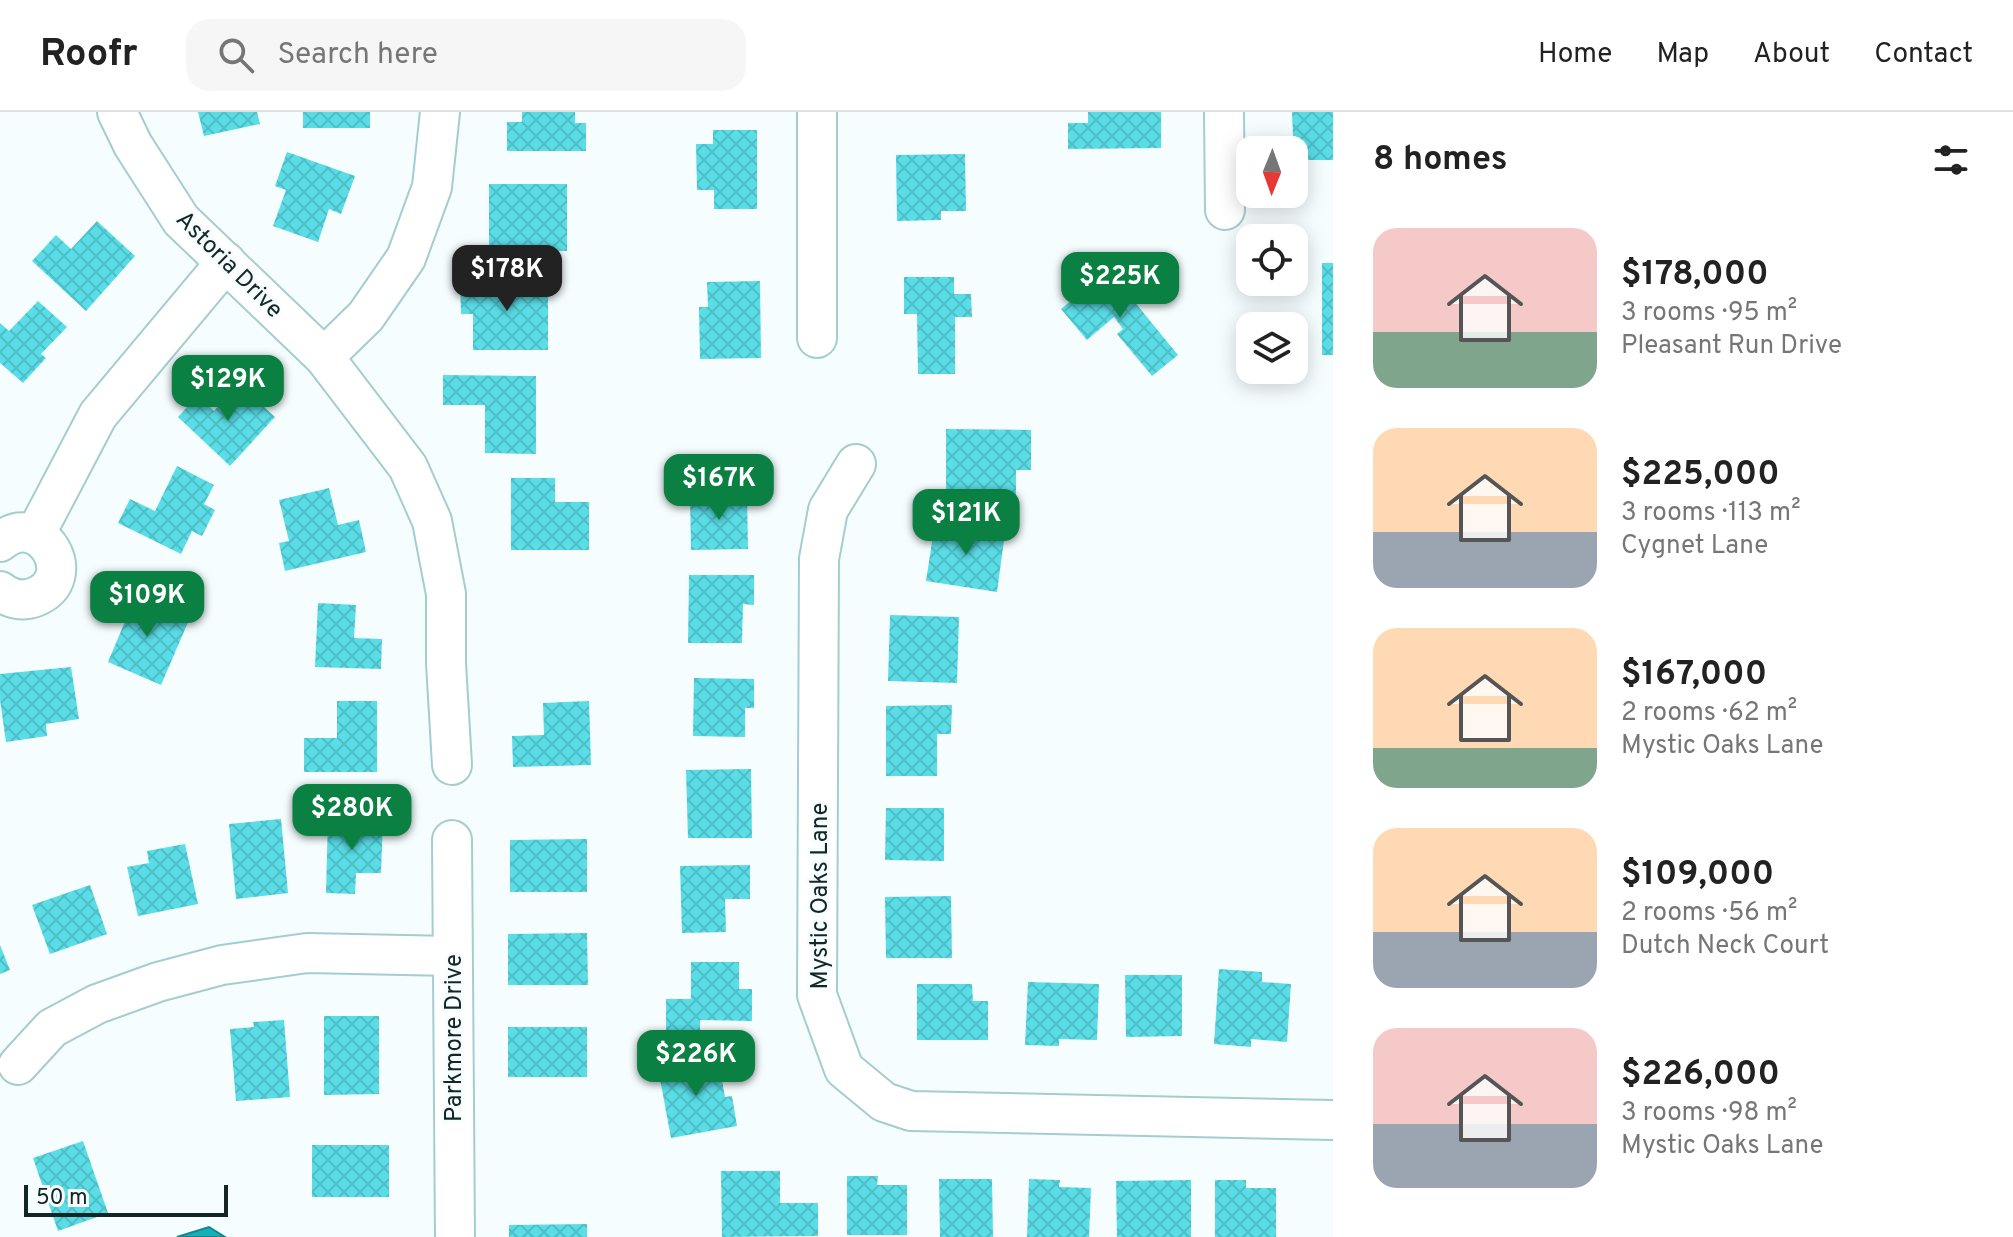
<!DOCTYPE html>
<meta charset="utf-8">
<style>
:root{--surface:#fff;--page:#f6f6f6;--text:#222;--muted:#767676;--line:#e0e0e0;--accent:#0b8043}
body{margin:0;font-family:Overpass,sans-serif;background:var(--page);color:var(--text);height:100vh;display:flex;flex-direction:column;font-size:30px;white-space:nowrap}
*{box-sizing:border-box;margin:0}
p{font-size:26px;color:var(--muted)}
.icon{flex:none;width:44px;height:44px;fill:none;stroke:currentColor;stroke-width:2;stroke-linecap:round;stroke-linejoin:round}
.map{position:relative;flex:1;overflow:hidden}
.details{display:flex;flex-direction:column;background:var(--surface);width:680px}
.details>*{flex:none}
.needle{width:52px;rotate:181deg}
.tools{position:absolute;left:1236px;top:24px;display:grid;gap:16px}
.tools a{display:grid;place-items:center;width:72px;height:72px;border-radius:16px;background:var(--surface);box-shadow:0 4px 20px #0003;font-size:40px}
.scale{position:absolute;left:24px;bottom:20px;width:204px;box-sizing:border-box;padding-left:8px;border:4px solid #152526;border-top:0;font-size:22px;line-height:28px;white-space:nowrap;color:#152526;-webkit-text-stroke:6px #f5fdfe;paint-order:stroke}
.price{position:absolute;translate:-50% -68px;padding:0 18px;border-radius:16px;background:var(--accent);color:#fff;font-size:26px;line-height:52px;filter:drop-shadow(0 2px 4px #0008)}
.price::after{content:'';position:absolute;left:50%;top:48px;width:24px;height:18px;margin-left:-12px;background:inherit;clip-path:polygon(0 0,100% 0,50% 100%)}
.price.selected{background:#222;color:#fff}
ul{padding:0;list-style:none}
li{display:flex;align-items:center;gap:24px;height:200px;padding:0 40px}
li span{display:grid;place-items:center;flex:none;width:224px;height:160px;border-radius:24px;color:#555}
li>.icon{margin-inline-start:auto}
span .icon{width:96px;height:96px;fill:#fffc;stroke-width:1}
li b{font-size:34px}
h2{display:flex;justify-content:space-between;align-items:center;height:96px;padding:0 40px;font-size:34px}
header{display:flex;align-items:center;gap:48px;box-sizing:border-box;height:112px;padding:0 40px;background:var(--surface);border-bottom:2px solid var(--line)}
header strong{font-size:38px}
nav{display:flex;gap:44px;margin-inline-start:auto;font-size:28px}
.search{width:560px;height:72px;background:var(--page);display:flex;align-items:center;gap:20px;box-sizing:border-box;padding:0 28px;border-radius:24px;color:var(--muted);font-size:30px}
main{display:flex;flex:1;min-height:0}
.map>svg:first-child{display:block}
</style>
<header>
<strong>Roofr</strong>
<div class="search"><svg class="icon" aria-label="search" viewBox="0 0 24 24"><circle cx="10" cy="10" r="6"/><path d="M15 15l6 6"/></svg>Search here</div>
<nav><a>Home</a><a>Map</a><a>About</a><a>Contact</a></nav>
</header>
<main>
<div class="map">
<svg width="1333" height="1125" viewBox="0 0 1333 1125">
<defs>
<pattern id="water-rules" width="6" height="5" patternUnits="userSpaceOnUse" patternTransform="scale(2)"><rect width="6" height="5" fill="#16b0b9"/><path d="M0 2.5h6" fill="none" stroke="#138f96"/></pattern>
<pattern id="building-cross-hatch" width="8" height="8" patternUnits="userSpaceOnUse" patternTransform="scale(2)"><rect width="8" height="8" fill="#5adde7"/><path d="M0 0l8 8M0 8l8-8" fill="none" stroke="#4dbec6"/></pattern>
</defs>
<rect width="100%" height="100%" fill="#f5fdfe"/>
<polygon fill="url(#water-rules)" stroke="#16868d" stroke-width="2" points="209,1115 225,1125 177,1125"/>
<g fill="url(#building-cross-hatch)">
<polygon points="198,0 257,0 260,12 204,24"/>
<rect x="303" y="0" width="67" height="16"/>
<polygon points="522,0 575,0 575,11 586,11 586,39 507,39 507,10 522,10"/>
<polygon points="1088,0 1161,0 1161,36 1068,37 1068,11 1088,11"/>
<polygon points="1292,0 1333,0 1333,48 1294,48"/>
<polygon points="713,18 757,18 757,97 714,97 714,78 697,78 696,32 713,32"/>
<polygon points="287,40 355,64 341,102 329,97 318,130 273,114 286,78 275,74"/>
<polygon points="965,42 966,99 941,99 941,108 897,109 896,43"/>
<rect x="489" y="72" width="78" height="67"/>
<polygon points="97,109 135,144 86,199 32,149 56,123 71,137"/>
<rect x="1322" y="151" width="11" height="92"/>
<polygon points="1112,155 1137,185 1133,188 1178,243 1152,264 1117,222 1123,217 1114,205 1087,228 1061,197"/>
<polygon points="904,165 954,165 954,182 971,182 972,205 955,205 955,262 918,262 917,202 904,202"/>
<polygon points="460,167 548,167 548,238 473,238 473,202 461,202"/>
<polygon points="760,169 761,246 700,247 699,195 708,195 707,170"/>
<polygon points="38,189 67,215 41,242 46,246 23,271 0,251 0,211 9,219"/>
<polygon points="443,263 536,264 536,342 485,341 485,293 443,293"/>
<polygon points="239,272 275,305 230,354 178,305 198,283 214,299"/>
<polygon points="946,317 1031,318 1031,358 1016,358 1016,385 946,385"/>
<polygon points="177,354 214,373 204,392 215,398 202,424 192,419 181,442 118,411 130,387 155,399"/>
<polygon points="511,366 555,366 555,390 589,390 589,438 511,438"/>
<polygon points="329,376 338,413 359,408 366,440 285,459 279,431 289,429 279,388"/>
<polygon points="747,383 748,437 691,438 690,384"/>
<polygon points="935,411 1005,421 997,480 926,469"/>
<polygon points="689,463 754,463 754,493 743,492 742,531 688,531"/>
<polygon points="127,482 189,508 161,573 108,550 126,507 117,503"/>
<polygon points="318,491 356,493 354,526 382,527 381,557 315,555"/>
<polygon points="890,503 959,505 957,571 888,569"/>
<polygon points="71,555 79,607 46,612 47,624 6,630 0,588 0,562"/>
<polygon points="694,566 754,567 754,596 745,596 745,625 693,624"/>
<polygon points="337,589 377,589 377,660 304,660 304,626 337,626"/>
<polygon points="589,589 591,653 513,655 512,624 544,623 543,591"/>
<polygon points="952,593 951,622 937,622 937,664 886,664 886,594"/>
<polygon points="751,657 752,726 688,726 686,658"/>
<polygon points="886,696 944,696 944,749 885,748"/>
<polygon points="328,705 383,707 381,761 356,761 355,782 326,781"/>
<polygon points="281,707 288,781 236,787 229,712"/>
<polygon points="587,727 587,780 510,780 510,728"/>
<polygon points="185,732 198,792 138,804 127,755 149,751 147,739"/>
<polygon points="750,753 750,787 725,787 726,820 682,821 680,754"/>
<polygon points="90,773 107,822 50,842 32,793"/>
<polygon points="951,784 952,846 886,846 885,785"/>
<polygon points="587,821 588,873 508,873 508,822"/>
<polygon points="0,833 10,858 0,862"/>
<polygon points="691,850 739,850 739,877 752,877 752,909 700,908 700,928 666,928 666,887 691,887"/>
<polygon points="1219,857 1262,860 1262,870 1291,872 1287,930 1251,927 1251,935 1214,932"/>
<polygon points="1125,863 1182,863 1182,924 1126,925"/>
<polygon points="1028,870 1099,872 1097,928 1059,927 1059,934 1025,933"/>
<polygon points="917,872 972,872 973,889 988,889 988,928 917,928"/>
<polygon points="324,904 379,904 379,982 324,983"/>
<polygon points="284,908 290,985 236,989 230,917 254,915 253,910"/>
<rect x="508" y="915" width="79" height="50"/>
<polygon points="718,946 725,985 732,984 737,1014 671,1026 658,956"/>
<polygon points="83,1029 108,1101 58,1119 33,1046"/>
<rect x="312" y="1033" width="77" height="52"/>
<polygon points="721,1059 780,1059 780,1091 818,1091 818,1124 722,1125"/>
<polygon points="847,1064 878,1064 877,1073 907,1073 907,1123 847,1123"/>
<polygon points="939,1067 992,1067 993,1125 940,1125"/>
<polygon points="1029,1067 1060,1068 1059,1075 1091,1076 1089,1125 1027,1125"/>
<polygon points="1191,1068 1191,1125 1117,1125 1116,1069"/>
<polygon points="1215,1068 1246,1068 1246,1076 1276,1076 1276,1125 1215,1125"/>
<polygon points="587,1112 587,1125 509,1125 509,1113"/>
</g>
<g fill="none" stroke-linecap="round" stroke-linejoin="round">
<g stroke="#a5cdd0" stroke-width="42">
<g id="minor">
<polyline points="117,0 133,33 181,108 324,245 408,355 432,409 446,482 446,551 452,653"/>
<polyline points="1224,0 1225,98"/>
<polyline points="817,226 817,0"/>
<polyline points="324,245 366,204 406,146 432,75 440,0"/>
<polyline points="856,352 828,398 819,447 817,883 844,957 884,990 911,999 1333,1008"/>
<polyline points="35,423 98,303 226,150"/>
<path d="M0,430C40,395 83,466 35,485C22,490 10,487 0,479"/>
<polyline points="452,728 455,1125"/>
<polyline points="18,953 52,916 97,892 158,870 222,853 307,841 452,844"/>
</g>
</g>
<use href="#minor" stroke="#fff" stroke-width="38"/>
</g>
<g text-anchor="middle" stroke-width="6" stroke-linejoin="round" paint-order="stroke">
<g font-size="24" fill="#152526" stroke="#f5fdfe">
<text transform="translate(230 152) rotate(45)" y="8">Astoria Drive</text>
<text transform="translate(819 784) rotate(-90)" y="8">Mystic Oaks Lane</text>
<text transform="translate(453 926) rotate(-90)" y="8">Parkmore Drive</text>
</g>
</g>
</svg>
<div class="tools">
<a><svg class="needle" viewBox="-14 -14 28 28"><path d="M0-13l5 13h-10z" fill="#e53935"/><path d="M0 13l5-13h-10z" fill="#767676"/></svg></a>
<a><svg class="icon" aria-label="locate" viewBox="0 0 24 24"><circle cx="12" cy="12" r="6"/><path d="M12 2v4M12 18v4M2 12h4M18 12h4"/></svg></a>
<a><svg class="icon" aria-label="layers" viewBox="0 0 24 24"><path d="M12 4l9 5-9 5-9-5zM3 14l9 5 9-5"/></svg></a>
</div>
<div class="scale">50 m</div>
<b class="price selected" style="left:507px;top:201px">$178K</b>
<b class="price" style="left:1120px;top:208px">$225K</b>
<b class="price" style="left:228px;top:311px">$129K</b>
<b class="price" style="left:719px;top:410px">$167K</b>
<b class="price" style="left:966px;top:445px">$121K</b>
<b class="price" style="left:147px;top:527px">$109K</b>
<b class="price" style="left:352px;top:740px">$280K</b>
<b class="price" style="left:696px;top:986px">$226K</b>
</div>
<section class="details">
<h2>8 homes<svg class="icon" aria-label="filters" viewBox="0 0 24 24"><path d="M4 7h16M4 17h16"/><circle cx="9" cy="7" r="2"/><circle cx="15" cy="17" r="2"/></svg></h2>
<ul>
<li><span style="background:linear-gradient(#f6c9c9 65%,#7fa58c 0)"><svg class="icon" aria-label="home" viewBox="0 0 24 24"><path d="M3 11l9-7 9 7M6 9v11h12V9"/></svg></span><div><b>$178,000</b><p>3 rooms · 95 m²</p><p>Pleasant Run Drive</p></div></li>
<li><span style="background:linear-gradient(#ffd9b3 65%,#9aa5b1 0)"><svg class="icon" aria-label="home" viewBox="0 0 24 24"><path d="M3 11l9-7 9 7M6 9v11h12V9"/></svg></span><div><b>$225,000</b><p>3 rooms · 113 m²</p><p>Cygnet Lane</p></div></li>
<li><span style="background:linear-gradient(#ffd9b3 75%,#7fa58c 0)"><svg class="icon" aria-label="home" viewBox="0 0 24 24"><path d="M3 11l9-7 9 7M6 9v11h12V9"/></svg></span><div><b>$167,000</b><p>2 rooms · 62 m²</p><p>Mystic Oaks Lane</p></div></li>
<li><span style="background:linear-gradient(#ffd9b3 65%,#9aa5b1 0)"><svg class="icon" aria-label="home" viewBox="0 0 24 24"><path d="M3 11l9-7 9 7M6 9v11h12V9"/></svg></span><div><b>$109,000</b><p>2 rooms · 56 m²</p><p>Dutch Neck Court</p></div></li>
<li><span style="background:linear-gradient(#f6c9c9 60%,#9aa5b1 0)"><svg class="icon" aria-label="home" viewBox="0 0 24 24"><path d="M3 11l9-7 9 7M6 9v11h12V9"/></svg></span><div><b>$226,000</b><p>3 rooms · 98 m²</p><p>Mystic Oaks Lane</p></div></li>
</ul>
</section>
</main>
